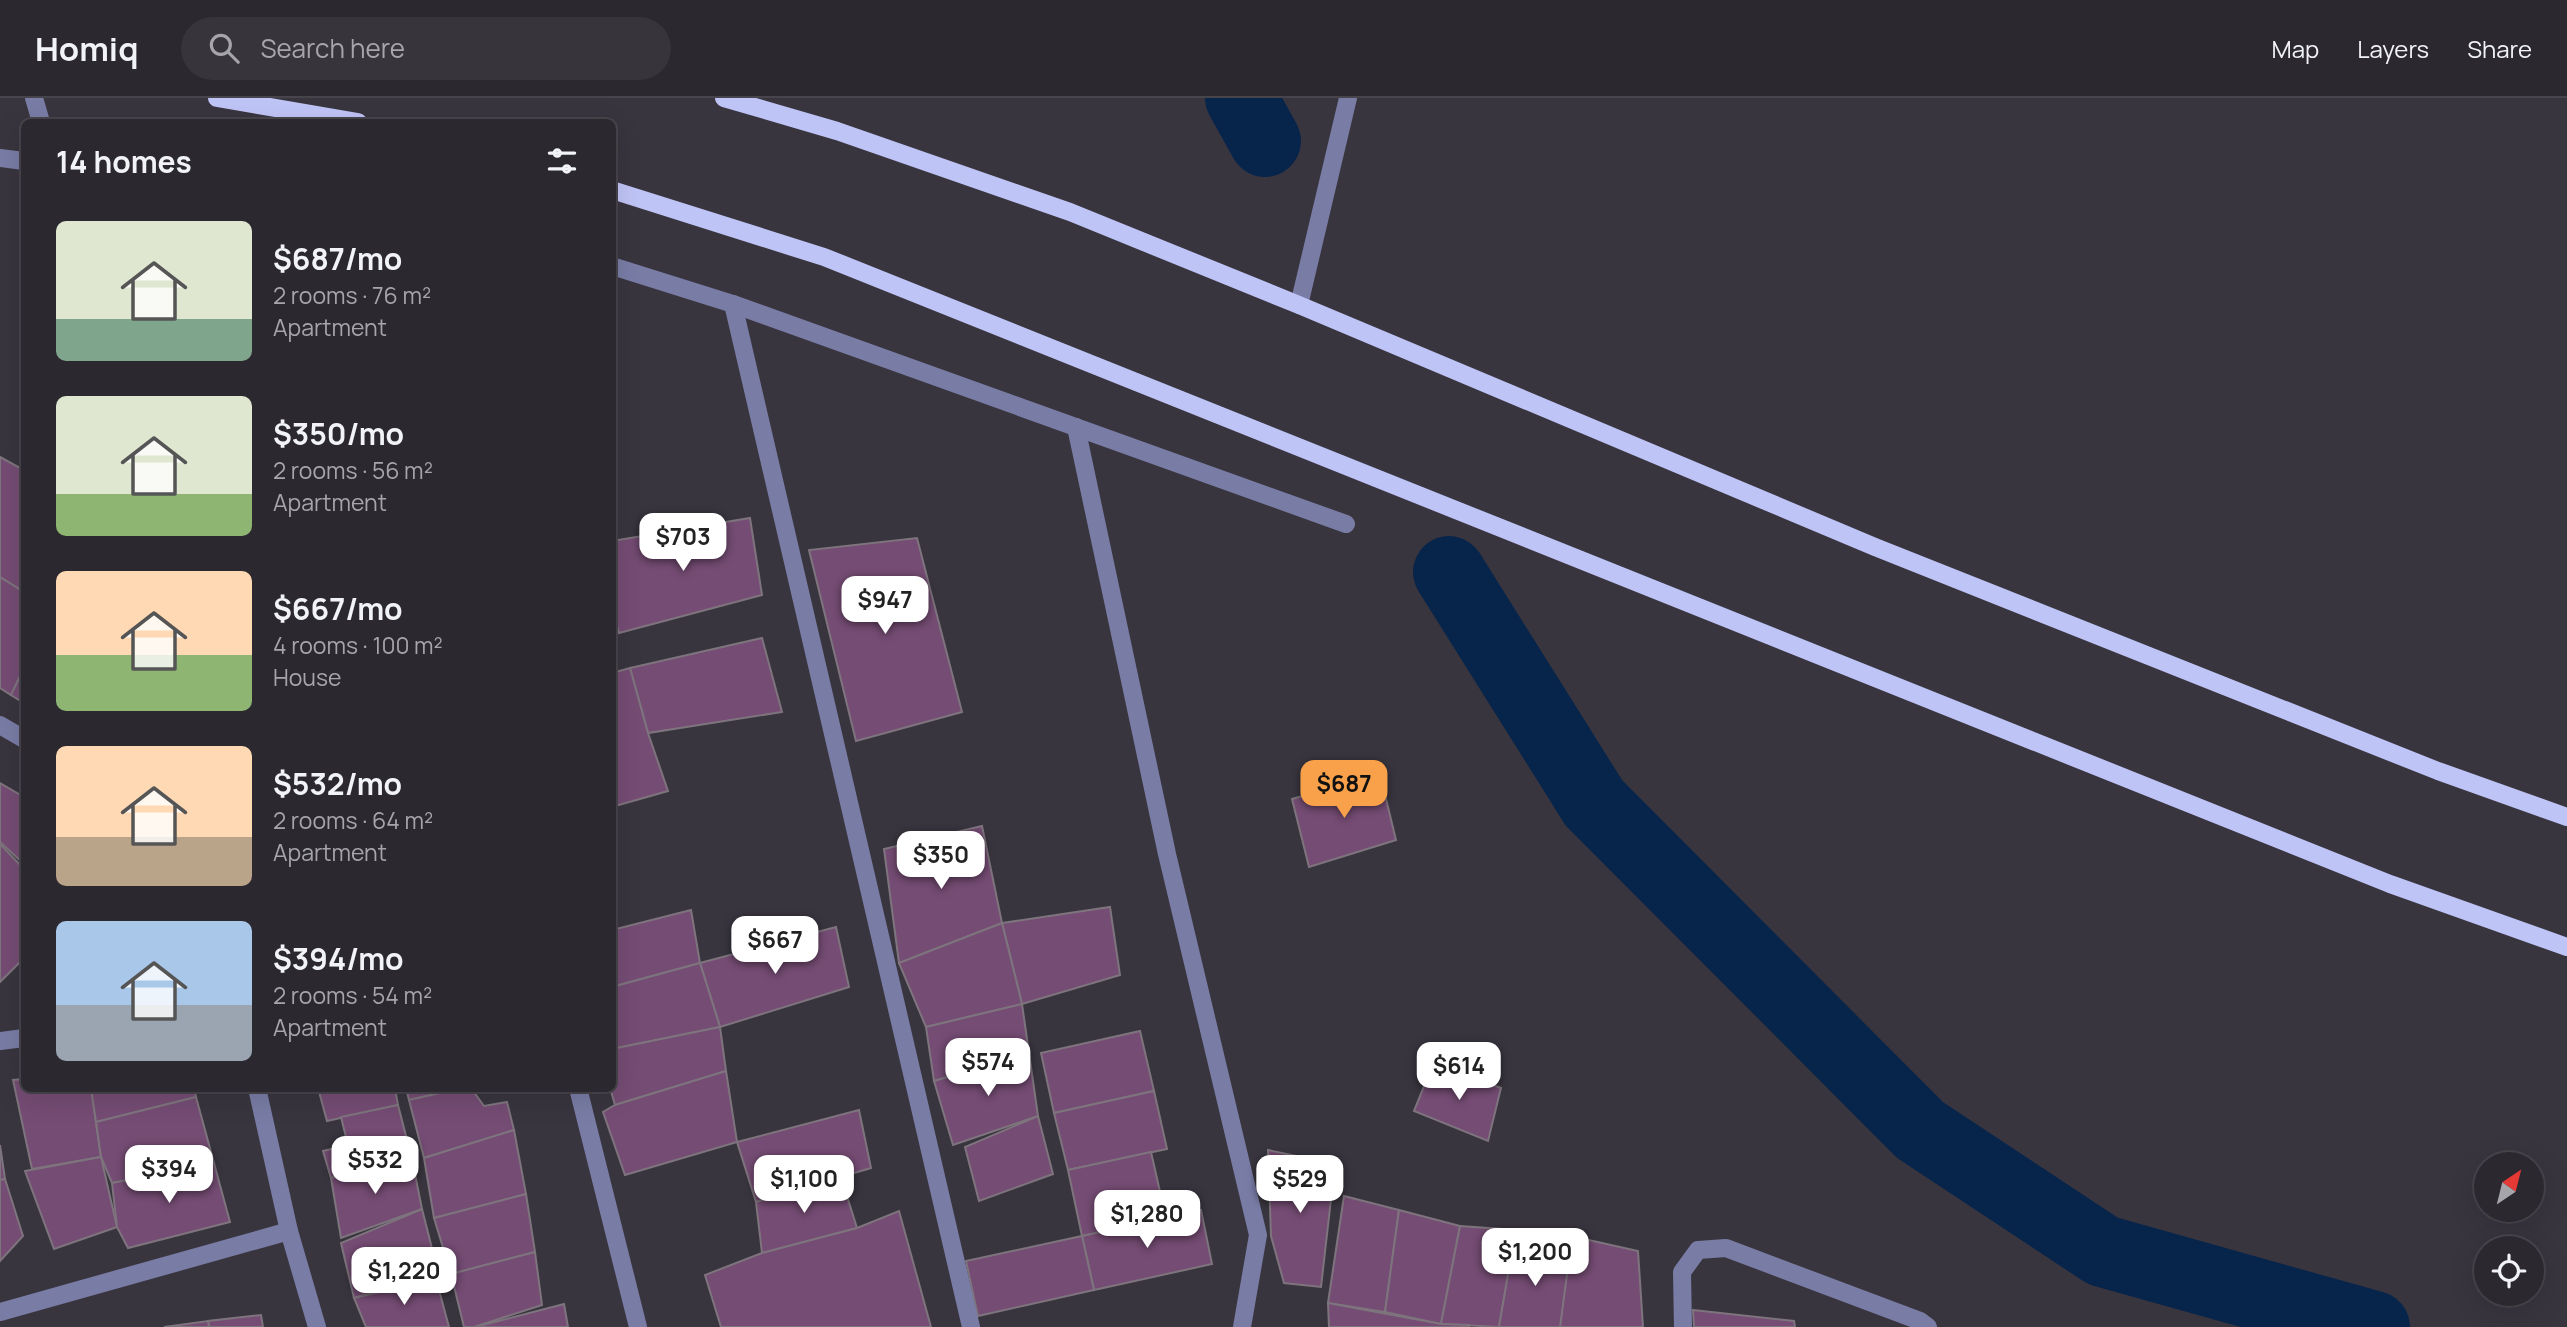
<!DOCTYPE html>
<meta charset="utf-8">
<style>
:root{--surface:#2b282f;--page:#37343b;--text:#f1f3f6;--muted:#a6a6aa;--line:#47444b;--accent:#f8a14a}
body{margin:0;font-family:Manrope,sans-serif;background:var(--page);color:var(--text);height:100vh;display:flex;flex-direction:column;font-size:26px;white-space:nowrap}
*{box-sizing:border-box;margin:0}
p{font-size:23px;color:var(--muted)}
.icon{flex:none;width:38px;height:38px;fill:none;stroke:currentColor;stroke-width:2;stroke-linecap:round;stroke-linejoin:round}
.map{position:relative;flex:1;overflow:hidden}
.drawer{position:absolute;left:21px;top:21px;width:595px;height:973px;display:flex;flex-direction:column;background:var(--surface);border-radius:10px;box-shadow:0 7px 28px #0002,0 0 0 2px var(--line)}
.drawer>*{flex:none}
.needle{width:46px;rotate:35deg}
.controls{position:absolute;left:2474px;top:1054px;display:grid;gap:14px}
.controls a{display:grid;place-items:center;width:70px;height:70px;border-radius:50%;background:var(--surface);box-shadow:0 7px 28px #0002,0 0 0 2px var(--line);font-size:35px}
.price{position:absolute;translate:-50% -60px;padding:0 16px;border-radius:14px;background:#fff;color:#222;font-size:23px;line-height:46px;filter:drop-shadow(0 2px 4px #0008)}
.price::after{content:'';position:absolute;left:50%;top:42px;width:21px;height:16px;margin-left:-10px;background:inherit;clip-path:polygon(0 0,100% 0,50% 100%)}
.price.current{background:var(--accent);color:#111}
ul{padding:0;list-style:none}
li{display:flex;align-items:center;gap:21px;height:175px;padding:0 35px}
li span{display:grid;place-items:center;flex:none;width:196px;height:140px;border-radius:10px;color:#555}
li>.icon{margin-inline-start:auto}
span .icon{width:84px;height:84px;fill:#fffc;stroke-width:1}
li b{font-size:30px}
h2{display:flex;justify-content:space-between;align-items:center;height:84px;padding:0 35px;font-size:30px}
header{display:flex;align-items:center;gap:42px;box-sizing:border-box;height:98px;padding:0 35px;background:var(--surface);border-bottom:2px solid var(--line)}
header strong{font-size:33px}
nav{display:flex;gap:38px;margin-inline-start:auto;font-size:24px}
.search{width:490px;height:63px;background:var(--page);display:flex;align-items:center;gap:18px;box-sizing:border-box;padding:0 24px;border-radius:38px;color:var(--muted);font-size:26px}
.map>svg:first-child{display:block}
</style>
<header>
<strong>Homiq</strong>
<div class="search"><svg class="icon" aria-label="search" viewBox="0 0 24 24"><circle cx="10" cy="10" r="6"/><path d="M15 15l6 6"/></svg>Search here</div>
<nav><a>Map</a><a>Layers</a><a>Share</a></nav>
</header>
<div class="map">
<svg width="2567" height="1229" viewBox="0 0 2567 1229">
<rect width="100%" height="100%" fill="#39353f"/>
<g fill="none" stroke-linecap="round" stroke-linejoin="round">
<g stroke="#07254b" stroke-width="72">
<polyline points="1241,0 1265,43"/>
<polyline points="1449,474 1594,705 1920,1032 2103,1153 2374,1229"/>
</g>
</g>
<g fill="#754c74" stroke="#7e747d" stroke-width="2">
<polygon points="0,359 24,372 24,494 0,479"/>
<polygon points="750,420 762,497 619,535 612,511 612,443"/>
<polygon points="917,440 962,614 856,643 809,452"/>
<polygon points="0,479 24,494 24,570 11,597 0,590"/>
<polygon points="612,512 619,535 612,536"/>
<polygon points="762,540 782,614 648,635 630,570"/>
<polygon points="24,570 24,605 11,597"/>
<polygon points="630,570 648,635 668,693 612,709 612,575"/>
<polygon points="1380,676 1396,742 1309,769 1292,701"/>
<polygon points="0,685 24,699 24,766 0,744"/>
<polygon points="982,728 1002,825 899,865 884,751"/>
<polygon points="0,746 24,771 24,860 0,884"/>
<polygon points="1110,809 1120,877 1022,906 1002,825"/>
<polygon points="691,812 700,865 612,889 612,832"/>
<polygon points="1002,825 1022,906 926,929 899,865"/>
<polygon points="836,829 849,889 720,929 700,865"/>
<polygon points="700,865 720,929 612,951 612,889"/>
<polygon points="1022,906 1029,955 934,983 926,929"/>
<polygon points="720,929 726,973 615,1007 610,990 612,990 612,951"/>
<polygon points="1140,933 1154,993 1054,1015 1041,955"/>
<polygon points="1029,955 1038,1018 953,1047 934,983"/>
<polygon points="1433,966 1501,990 1488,1043 1414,1013"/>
<polygon points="726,973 737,1044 625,1077 603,1014 615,1007"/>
<polygon points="24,981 24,990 91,990 101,1059 32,1071 13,982"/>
<polygon points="91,990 194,990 196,999 96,1024"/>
<polygon points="318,990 395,990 398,1007 327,1023"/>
<polygon points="406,990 462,990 409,1002"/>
<polygon points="462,990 471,990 484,1008 507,1004 514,1032 424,1060 409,1002"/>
<polygon points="1154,993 1167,1051 1068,1072 1054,1015"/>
<polygon points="196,999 214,1065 112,1085 101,1059 96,1024"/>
<polygon points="398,1007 412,1061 331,1080 323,1053 348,1047 341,1019"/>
<polygon points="859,1012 871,1070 756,1104 737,1044"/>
<polygon points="1038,1018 1053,1076 979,1103 965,1049"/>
<polygon points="514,1032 526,1096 434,1120 424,1060"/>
<polygon points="0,1047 5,1081 0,1082"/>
<polygon points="1268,1052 1335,1066 1321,1189 1284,1185 1271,1138"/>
<polygon points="1151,1054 1166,1120 1082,1138 1068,1072"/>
<polygon points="101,1059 117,1129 54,1151 25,1073"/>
<polygon points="412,1061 422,1111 341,1140 331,1080"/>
<polygon points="214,1065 230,1124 128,1150 117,1129 112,1085"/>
<polygon points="841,1079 857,1130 762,1155 756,1104"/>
<polygon points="5,1081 23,1138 0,1163 0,1082"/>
<polygon points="526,1096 535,1154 451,1176 434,1120"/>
<polygon points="1344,1098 1399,1112 1385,1214 1328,1205"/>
<polygon points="422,1111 438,1174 354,1200 341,1145"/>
<polygon points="1201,1112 1212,1166 1094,1192 1082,1138"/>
<polygon points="1399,1112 1460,1128 1441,1226 1385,1214"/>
<polygon points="899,1113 931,1229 721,1229 705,1177 762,1155 857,1130"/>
<polygon points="1460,1128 1516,1132 1499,1229 1441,1226"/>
<polygon points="1082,1138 1094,1192 978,1218 966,1163"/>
<polygon points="1571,1138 1638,1153 1643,1229 1560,1229"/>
<polygon points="1513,1147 1570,1154 1560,1229 1499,1229"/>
<polygon points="535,1154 542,1207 474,1229 464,1229 451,1176"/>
<polygon points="436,1181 449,1229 366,1229 354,1200"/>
<polygon points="1328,1205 1441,1226 1469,1227 1469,1229 1329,1229"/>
<polygon points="564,1206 568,1229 475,1229"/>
<polygon points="1693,1212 1794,1223 1795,1229 1694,1229"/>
<polygon points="261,1217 263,1229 209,1229 208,1223"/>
<polygon points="208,1223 209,1229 164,1229"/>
</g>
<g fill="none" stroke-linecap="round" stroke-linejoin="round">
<g stroke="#797ca5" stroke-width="18">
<polyline points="34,0 41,24"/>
<polyline points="0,60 24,63"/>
<polyline points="612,168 733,206 1346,426"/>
<polyline points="733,206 971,1229"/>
<polyline points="1299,207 1348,0"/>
<polyline points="1076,329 1167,756 1258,1137 1242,1229"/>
<polyline points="0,627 24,641"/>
<polyline points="0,943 24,940"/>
<polyline points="257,990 289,1133 317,1229"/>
<polyline points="578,990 638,1229"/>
<polyline points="0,1214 289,1133"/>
<polyline points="1683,1229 1682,1174 1698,1152 1726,1150 1920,1223 1928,1229"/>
</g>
<g stroke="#bfc4f6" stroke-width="18">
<polyline points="217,0 358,24"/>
<polyline points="724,0 837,33 1070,114 1299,207 1875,449 2438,673 2567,719"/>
<polyline points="612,92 824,159 2390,786 2567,849"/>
</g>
</g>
</svg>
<div class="controls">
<a><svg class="needle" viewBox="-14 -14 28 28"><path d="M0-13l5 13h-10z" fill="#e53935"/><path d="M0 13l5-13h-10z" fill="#a6a6aa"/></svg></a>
<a><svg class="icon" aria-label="locate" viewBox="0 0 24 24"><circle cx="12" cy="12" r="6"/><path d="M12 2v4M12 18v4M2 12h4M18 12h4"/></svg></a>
</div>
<b class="price" style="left:683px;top:475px">$703</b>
<b class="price" style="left:885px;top:538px">$947</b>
<b class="price current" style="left:1344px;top:722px">$687</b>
<b class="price" style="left:941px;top:793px">$350</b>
<b class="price" style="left:775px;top:878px">$667</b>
<b class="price" style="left:988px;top:1000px">$574</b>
<b class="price" style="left:1459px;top:1004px">$614</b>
<b class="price" style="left:375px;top:1098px">$532</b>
<b class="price" style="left:169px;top:1107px">$394</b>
<b class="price" style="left:804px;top:1117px">$1,100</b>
<b class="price" style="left:1300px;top:1117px">$529</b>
<b class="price" style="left:1147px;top:1152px">$1,280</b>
<b class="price" style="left:1535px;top:1190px">$1,200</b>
<b class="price" style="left:404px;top:1209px">$1,220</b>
<section class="drawer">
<h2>14 homes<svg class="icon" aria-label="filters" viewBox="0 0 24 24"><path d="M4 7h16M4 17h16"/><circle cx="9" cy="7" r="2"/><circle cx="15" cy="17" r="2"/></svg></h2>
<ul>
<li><span style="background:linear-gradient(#dfe7d0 70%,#7fa58c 0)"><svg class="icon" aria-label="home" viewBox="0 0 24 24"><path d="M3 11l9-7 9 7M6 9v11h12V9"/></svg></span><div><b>$687/mo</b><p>2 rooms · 76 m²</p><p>Apartment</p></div></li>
<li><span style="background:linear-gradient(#dfe7d0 70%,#8fb573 0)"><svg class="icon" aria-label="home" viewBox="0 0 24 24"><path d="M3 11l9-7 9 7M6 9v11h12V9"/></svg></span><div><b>$350/mo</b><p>2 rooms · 56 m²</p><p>Apartment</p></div></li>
<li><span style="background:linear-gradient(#ffd9b3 60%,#8fb573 0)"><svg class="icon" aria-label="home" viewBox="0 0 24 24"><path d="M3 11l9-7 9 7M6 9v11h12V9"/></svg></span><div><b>$667/mo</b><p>4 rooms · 100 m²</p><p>House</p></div></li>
<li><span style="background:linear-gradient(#ffd9b3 65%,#b9a48a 0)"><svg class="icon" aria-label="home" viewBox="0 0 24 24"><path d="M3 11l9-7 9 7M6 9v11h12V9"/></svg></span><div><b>$532/mo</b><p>2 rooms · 64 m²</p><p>Apartment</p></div></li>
<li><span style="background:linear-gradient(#a9c7e8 60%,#9aa5b1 0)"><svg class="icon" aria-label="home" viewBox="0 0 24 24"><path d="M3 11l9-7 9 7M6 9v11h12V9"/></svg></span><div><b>$394/mo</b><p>2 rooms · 54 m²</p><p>Apartment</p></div></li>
</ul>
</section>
</div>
